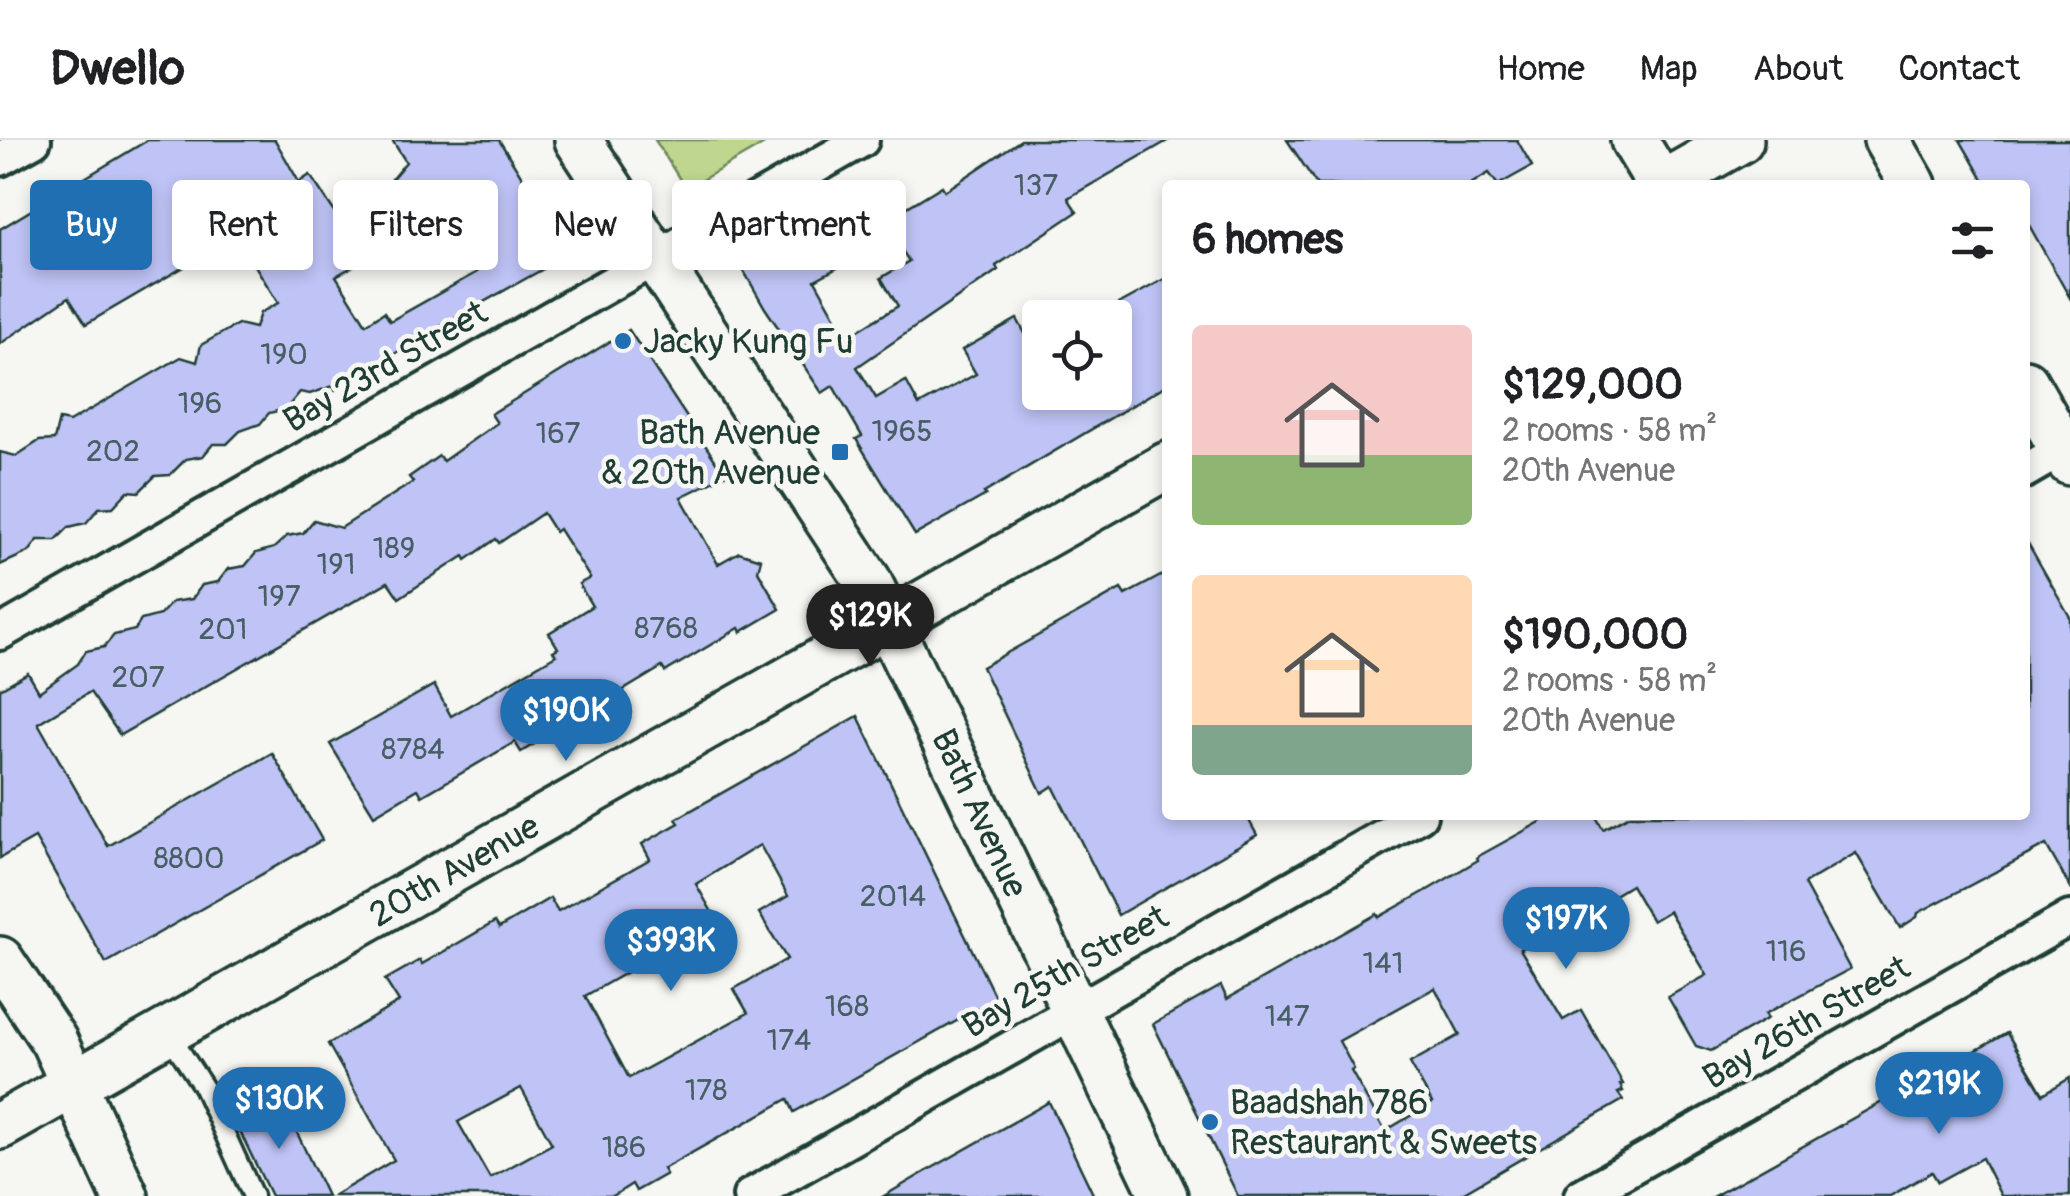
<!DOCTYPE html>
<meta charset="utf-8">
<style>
:root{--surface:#fff;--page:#f6f6f6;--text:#202124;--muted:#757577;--line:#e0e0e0;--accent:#1f6fb2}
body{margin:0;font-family:Pangolin,sans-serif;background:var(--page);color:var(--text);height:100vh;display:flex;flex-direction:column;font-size:38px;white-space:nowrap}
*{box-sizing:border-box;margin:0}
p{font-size:32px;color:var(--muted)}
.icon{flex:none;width:55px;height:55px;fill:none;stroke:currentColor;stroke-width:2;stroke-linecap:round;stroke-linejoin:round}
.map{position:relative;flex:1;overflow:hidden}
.panel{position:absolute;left:1162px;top:40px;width:868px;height:640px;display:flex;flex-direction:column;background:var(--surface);border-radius:10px;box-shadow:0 5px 15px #0003}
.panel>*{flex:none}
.hud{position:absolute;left:30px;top:40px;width:950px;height:90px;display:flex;gap:20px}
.buttons{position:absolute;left:1022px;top:160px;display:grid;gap:20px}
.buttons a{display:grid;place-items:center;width:110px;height:110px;border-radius:10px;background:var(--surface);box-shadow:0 5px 15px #0003;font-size:50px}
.price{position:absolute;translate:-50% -85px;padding:0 22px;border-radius:35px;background:var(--accent);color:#fff;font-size:32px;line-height:65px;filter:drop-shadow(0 2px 5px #0008)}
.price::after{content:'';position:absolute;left:50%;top:60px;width:30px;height:22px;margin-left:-15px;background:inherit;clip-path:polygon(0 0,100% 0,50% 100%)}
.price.selected{background:#222;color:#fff}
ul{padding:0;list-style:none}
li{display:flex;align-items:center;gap:30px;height:250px;padding:0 30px}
li span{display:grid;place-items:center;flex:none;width:280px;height:200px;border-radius:10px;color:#555}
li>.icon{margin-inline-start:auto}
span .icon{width:120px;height:120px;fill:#fffc;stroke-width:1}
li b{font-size:42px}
h2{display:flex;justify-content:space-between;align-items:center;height:120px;padding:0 30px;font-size:42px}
.tag{padding:0 35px;border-radius:10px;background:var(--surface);box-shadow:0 5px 15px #0003;font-size:35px;line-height:90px}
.tag.selected{background:var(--accent);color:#fff}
header{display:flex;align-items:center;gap:60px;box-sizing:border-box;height:140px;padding:0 50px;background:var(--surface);border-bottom:2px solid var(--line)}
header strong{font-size:48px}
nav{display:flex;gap:55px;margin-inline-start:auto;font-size:35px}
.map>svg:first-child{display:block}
</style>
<header>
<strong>Dwello</strong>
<nav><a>Home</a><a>Map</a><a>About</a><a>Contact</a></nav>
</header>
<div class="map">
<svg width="2070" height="1056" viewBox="0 0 2070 1056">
<rect width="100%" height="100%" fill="#f6f6f2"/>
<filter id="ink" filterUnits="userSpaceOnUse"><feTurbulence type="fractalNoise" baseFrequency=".01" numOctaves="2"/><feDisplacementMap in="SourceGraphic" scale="20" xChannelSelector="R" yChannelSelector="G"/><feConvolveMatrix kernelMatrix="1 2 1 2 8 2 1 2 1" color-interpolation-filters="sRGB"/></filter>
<g filter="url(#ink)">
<polygon fill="#bed68d" stroke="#6e8a60" stroke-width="2.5" points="655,0 771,0 686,49"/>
<g fill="#bfc3f5" stroke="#1f3d34" stroke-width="2.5" fill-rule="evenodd">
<polygon points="148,0 275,0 299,42 310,35 350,95 337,102 352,127 336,136 366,184 384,172 390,181 477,132 425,51 351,94 348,91 406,22 392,0 499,0 570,114 437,188 335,250 333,246 310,254 300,252 286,269 269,273 260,284 240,291 227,304 213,304 203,316 186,319 170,335 155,336 139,352 128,351 113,367 99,368 86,383 69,387 56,400 38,400 29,412 0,425 0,312 16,316 39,301 54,300 59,280 69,282 181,217 197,222 201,205 238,184 255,188 260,173 278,163 237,96 86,184 69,157 0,204 0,89"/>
<polygon points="1021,0 1169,0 1068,58 1077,72 996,126 998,130 857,227 876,258 906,241 919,265 976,234 962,210 1017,179 1040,220 1040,252 1115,252 1115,166 1168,137 1168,244 984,353 986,355 915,395 856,299 862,296 833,246 822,253 765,168 741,126 815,85 839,127 815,140 847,197 898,166 881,138 909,121 883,82 942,46 945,51"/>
<polygon points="1287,0 1517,0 1532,26 1498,45 1489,33 1469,45 1317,45"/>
<polygon points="1960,0 2070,0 2070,158 2025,78 2025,45 1986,45"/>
<polygon points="629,190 725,335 681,357 718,424 739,412 761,419 758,431 780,469 741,492 739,488 665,532 662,527 521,612 515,602 422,656 418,649 374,675 330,604 434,545 451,576 556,515 553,511 558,508 549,493 592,466 579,444 590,438 559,389 555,392 543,373 499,403 496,399 466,420 464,416 399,458 388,442 120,595 90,552 38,583 108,706 272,613 322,700 106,823 35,698 0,718 0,549 28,533 39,552 78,524 86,511 104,507 114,495 135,490 141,480 160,475 172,462 192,459 202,445 218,442 228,429 245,426 256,413 274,408 287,396 303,393 314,380 341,388 413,342 409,337 439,316 443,321 497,283 491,274"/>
<path d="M2025,398L2070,477V747L2046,705L1918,773L1917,777L1900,788L1856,713L1804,744L1850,829L1765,874L1768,878L1711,911L1696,906L1668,857L1707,835L1669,771L1652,781L1631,745L1611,757L1607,751L1549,785L1552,791L1520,809L1563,880L1581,870L1623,944L1620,945L1623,951L1618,953L1623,960L1457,1056H1238L1153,884L1221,846L1227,859L1377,774L1379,777L1431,748L1478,720L1477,717L1553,675H1595L1603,689L1630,675H2025ZM1435,848L1460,895L1410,923L1432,963L1385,991L1351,931L1354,929L1339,901Z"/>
<polygon points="1168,432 1168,675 1246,675 1257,695 1118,775 1053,646 1042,653 982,527 1121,449 1125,455"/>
<path d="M858,576L996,859L794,972L788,959L663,1029L666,1034L636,1051L632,1044L613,1056H333L394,1020L328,904L399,862L385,840L420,820L422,824L495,782L499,788L550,758L558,771L650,719L642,704L679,683L676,679ZM760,705L788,756L759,773L787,819L734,849L748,873L629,938L585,856L717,781L696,744ZM521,948L552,1004L490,1038L458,982Z"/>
<polygon points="2007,893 2043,954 2070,938 2070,1056 2001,1056 1982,1018 1938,1042 1932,1032 1890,1056 1714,1056 1900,952 1905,959 1964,924 1961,919"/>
<polygon points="280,957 327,1056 271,1056 234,979"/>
<polygon points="1049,962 1094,1056 884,1056 918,1036"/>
</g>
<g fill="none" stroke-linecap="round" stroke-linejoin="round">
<g stroke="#1f3d34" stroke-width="25">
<polyline id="lane" points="168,893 204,948 253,1056"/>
</g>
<g stroke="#1f3d34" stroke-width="40">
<g id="street">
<polyline points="0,19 34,0"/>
<polyline points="2025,331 2070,305"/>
<polyline points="0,493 862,0"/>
<polyline points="750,1056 1420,675"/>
<polyline points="1581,1056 2070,778"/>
</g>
</g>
<g stroke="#1f3d34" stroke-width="52">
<g id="secondary">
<polyline points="578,0 868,441 1164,1056"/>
<polyline points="1634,0 1661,45"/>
<polyline points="1887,0 1913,45"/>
<polyline points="1661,45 1740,0"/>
<polyline points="2025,243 2070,322"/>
<polyline points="0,820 54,901 125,1056"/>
<polyline points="0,986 1168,325"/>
</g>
</g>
<use href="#lane" stroke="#f6f6f2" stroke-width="18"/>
<use href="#street" stroke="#f6f6f2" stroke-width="32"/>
<use href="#secondary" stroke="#f6f6f2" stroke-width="45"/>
</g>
</g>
<g fill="#1f6fb2" stroke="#f6f6f2" stroke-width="4">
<circle cx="623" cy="201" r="10"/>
<rect x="830" y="302" width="20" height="20" rx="5"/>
<circle cx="1210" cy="982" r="10"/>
</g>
<g text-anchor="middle" stroke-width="9" stroke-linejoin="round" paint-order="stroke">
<g font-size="30" fill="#475e64">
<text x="1036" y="55">137</text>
<text x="284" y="224">190</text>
<text x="200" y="273">196</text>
<text x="902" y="301">1965</text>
<text x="558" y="303">167</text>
<text x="113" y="321">202</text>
<text x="394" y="418">189</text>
<text x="336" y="434">191</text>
<text x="279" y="466">197</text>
<text x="666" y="498">8768</text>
<text x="223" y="499">201</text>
<text x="138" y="547">207</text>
<text x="413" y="619">8784</text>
<text x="189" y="728">8800</text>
<text x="893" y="766">2014</text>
<text x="1786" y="821">116</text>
<text x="1383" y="833">141</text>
<text x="847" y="876">168</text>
<text x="1287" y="886">147</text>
<text x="789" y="910">174</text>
<text x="706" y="960">178</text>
<text x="624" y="1017">186</text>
</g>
<g font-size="35" fill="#1f3d34" stroke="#f6f6f2" text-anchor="start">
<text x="643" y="213">Jacky Kung Fu</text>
<text x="820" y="304" text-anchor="end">Bath Avenue<tspan x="820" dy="40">&amp; 20th Avenue</tspan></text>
<text x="1230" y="974">Baadshah 786<tspan x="1230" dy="40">Restaurant &amp; Sweets</tspan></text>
</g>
<g font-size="35" fill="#1f3d34" stroke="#f6f6f2">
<text transform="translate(385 226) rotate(-30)" y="12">Bay 23rd Street</text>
<text transform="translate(980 673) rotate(65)" y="12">Bath Avenue</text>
<text transform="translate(454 730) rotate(-30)" y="12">20th Avenue</text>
<text transform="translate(1065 831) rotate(-30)" y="12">Bay 25th Street</text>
<text transform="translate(1806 882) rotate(-30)" y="12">Bay 26th Street</text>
</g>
</g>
</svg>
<div class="buttons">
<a><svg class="icon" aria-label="locate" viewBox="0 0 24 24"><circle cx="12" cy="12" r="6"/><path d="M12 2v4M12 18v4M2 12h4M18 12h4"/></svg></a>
</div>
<b class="price selected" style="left:870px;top:529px">$129K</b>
<b class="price" style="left:566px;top:624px">$190K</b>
<b class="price" style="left:1566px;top:832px">$197K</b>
<b class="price" style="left:671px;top:854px">$393K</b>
<b class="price" style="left:1939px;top:997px">$219K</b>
<b class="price" style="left:279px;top:1012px">$130K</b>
<div class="hud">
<a class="tag selected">Buy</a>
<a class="tag">Rent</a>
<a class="tag">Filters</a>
<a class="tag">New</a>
<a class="tag">Apartment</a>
</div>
<section class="panel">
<h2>6 homes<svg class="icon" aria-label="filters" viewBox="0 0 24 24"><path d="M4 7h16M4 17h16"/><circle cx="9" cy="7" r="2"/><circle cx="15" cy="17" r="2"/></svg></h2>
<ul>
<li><span style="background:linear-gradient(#f6c9c9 65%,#8fb573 0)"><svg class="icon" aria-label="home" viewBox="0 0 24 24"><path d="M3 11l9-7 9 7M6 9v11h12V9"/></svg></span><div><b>$129,000</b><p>2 rooms · 58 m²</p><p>20th Avenue</p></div></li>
<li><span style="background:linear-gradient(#ffd9b3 75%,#7fa58c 0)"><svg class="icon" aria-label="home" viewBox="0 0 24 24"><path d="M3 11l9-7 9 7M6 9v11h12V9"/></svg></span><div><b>$190,000</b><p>2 rooms · 58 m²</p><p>20th Avenue</p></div></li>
</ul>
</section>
</div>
